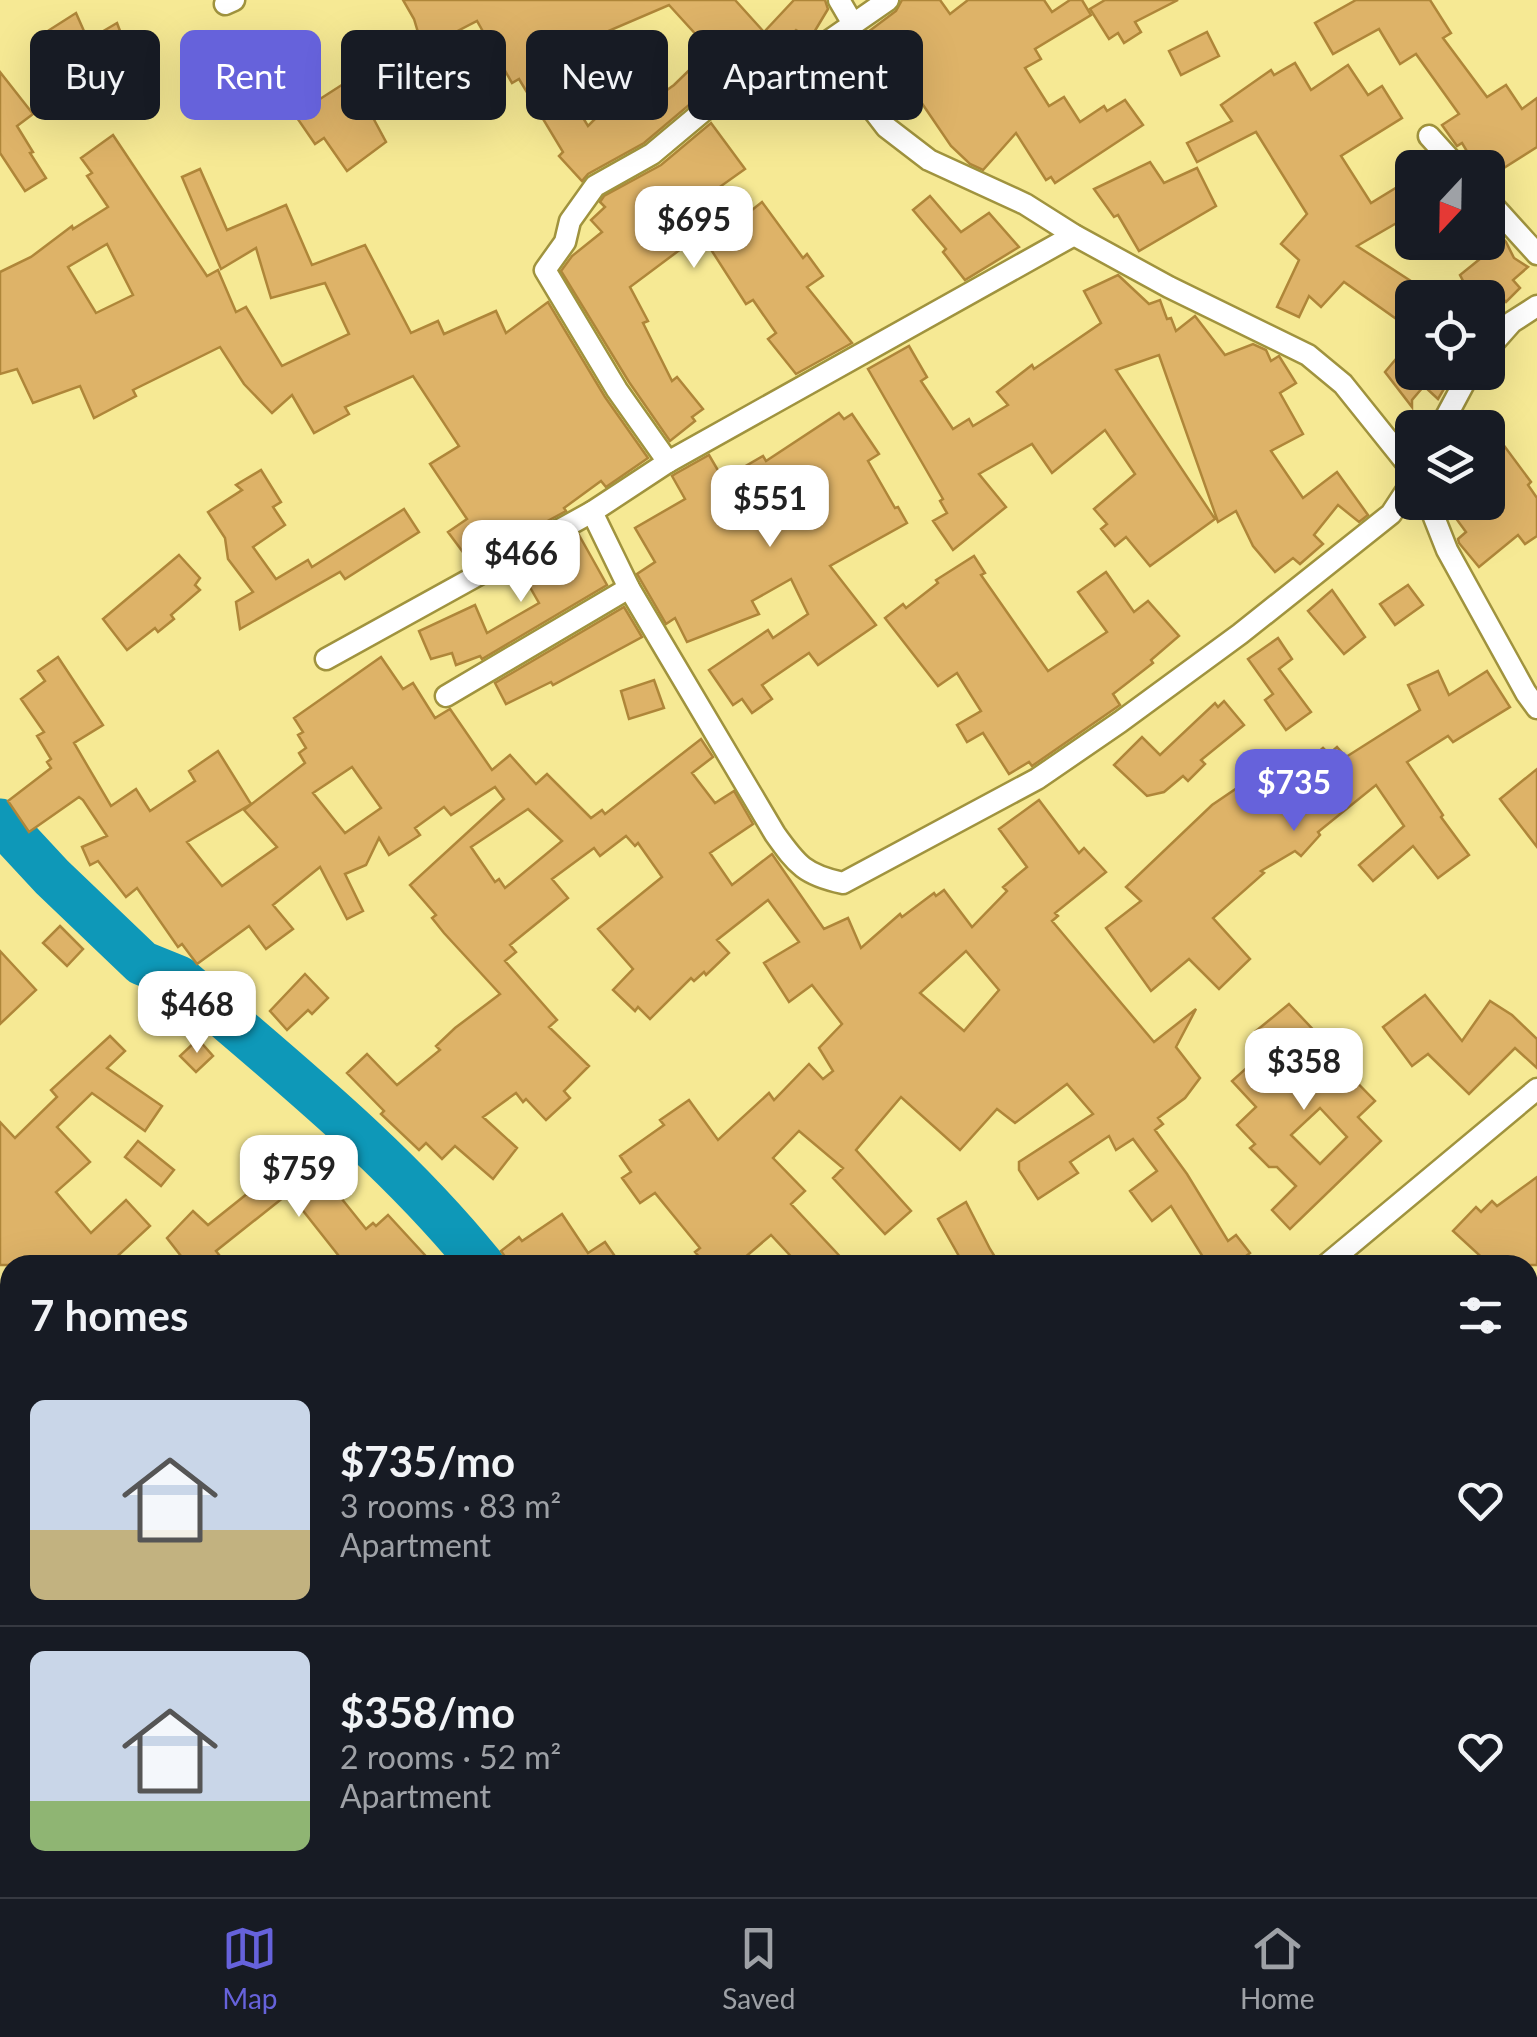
<!DOCTYPE html>
<meta charset="utf-8">
<style>
:root{--surface:#171b24;--page:#242831;--text:#f1f3f6;--muted:#9ea1a6;--line:#363941;--accent:#6662db}
body{margin:0;font-family:Lato,sans-serif;background:var(--page);color:var(--text);height:100vh;display:flex;flex-direction:column;font-size:38px;white-space:nowrap}
*{box-sizing:border-box;margin:0}
p{font-size:32px;color:var(--muted)}
.icon{flex:none;width:55px;height:55px;fill:none;stroke:currentColor;stroke-width:2;stroke-linecap:round;stroke-linejoin:round}
.map{position:relative;flex:1;overflow:hidden}
.drawer{position:absolute;left:0px;top:1255px;width:1538px;height:642px;display:flex;flex-direction:column;background:var(--surface);border-radius:30px 30px 0 0;box-shadow:0 10px 40px #0002}
.drawer>*{flex:none}
.top-card{position:absolute;left:30px;top:30px;width:1000px;height:90px;display:flex;gap:20px}
.needle{width:65px;rotate:202deg}
.tools{position:absolute;left:1395px;top:150px;display:grid;gap:20px}
.tools a{display:grid;place-items:center;width:110px;height:110px;border-radius:15px;background:var(--surface);box-shadow:0 10px 40px #0002;font-size:50px}
.price{position:absolute;translate:-50% -85px;padding:0 22px;border-radius:20px;background:#fff;color:#222;font-size:32px;line-height:65px;filter:drop-shadow(0 2px 5px #0008)}
.price::after{content:'';position:absolute;left:50%;top:60px;width:30px;height:22px;margin-left:-15px;background:inherit;clip-path:polygon(0 0,100% 0,50% 100%)}
.price.on{background:var(--accent);color:#fff}
ul{padding:0;list-style:none}
li{display:flex;align-items:center;gap:30px;height:250px;padding:0 30px}
li+li{border-top:2px solid var(--line)}
li span{display:grid;place-items:center;flex:none;width:280px;height:200px;border-radius:15px;color:#555}
li>.icon{margin-inline-start:auto}
span .icon{width:120px;height:120px;fill:#fffc;stroke-width:1}
li b{font-size:42px}
h2{display:flex;justify-content:space-between;align-items:center;height:120px;padding:0 30px;font-size:42px}
.chip{padding:0 35px;border-radius:15px;background:var(--surface);box-shadow:0 10px 40px #0002;font-size:35px;line-height:90px}
.chip.on{background:var(--accent);color:#fff}
.dock{display:flex;justify-content:space-around;align-items:center;height:140px;border-top:2px solid var(--line);background:var(--surface);font-size:28px;color:var(--muted)}
.dock a{display:grid;justify-items:center;gap:5px}
.dock .on{color:var(--accent)}
.map>svg:first-child{display:block}
</style>
<div class="map">
<svg width="1537" height="1897" viewBox="0 0 1537 1897">
<rect width="100%" height="100%" fill="#f6e994"/>
<g fill="none" stroke-linecap="round" stroke-linejoin="round">
<g stroke="#0e98b8" stroke-width="45">
<path d="M0,821L52,877L142,963L179,978C284,1069 394,1156 482,1265"/>
<polyline points="989,1888 997,1897"/>
</g>
</g>
<g fill="#deb368" stroke="#af8639" stroke-width="2.5" fill-rule="evenodd">
<path d="M403,0H735L764,32L794,0H825L828,9L813,34L807,37L796,30L779,47L768,37L775,44L761,57L741,66L736,60L706,88L708,89L644,143L588,174L582,181L559,156L563,152L519,79L512,83L477,21L423,49L414,19ZM669,5L710,50L674,85L643,107L625,89L588,126L577,108L567,115L541,75L591,50L585,41Z"/>
<polygon points="902,0 940,0 950,14 968,0 1044,0 1052,12 1070,0 1082,0 1091,15 1035,49 1041,59 1025,68 1049,106 1064,97 1080,122 1104,106 1107,111 1125,100 1143,125 1055,183 1051,177 1046,180 1016,133 983,170 970,164 951,146 889,55 870,72 863,64 858,68 844,50 896,11"/>
<polygon points="1105,0 1178,0 1135,22 1141,32 1124,43 1118,33 1109,39 1090,9"/>
<polygon points="1356,0 1430,0 1451,33 1443,38 1487,97 1506,85 1522,109 1537,98 1537,147 1488,178 1488,168 1477,168 1462,143 1457,146 1442,125 1459,114 1416,54 1400,64 1379,29 1333,54 1315,23"/>
<polygon points="76,13 84,31 56,52 43,34"/>
<polygon points="117,23 127,49 95,73 78,46"/>
<polygon points="1207,32 1219,56 1181,75 1169,51"/>
<polygon points="277,40 288,58 264,73 249,53"/>
<polygon points="302,60 320,99 348,81 367,117 371,114 386,142 347,171 324,138 315,144 295,115 300,112 284,68"/>
<polygon points="1295,63 1311,90 1348,65 1368,95 1382,86 1402,118 1341,156 1371,203 1412,178 1412,214 1357,246 1437,298 1412,298 1412,330 1344,282 1321,307 1309,296 1299,317 1277,307 1299,260 1281,244 1307,214 1256,132 1197,162 1187,143 1232,121 1221,105 1271,70 1274,75"/>
<polygon points="0,72 33,114 17,126 33,152 30,153 46,178 25,191 0,153"/>
<polygon points="711,123 745,169 714,191 733,225 762,202 803,258 807,254 823,276 807,287 852,343 796,374 768,339 776,333 753,300 746,304 701,234 630,287 648,321 643,323 672,381 677,377 703,409 692,417 695,421 670,441 629,382 561,271 572,256 602,232 591,220 605,207 600,202 604,196 661,165"/>
<path d="M113,135L207,276L218,270L236,312L246,307L282,366L349,334L325,283L271,298L256,248L221,269L182,177L200,169L227,230L286,205L312,265L365,245L411,333L438,321L444,334L496,311L506,333L548,302L605,397L648,458L606,487L601,481L564,508L566,511L505,544L503,540L471,563L448,532L467,519L430,464L459,446L413,376L345,407L349,414L314,433L292,395L272,413L244,384L220,347L133,390L136,396L94,418L80,386L33,403L17,369L0,374V272L31,257L72,226L73,229L108,207L87,176L92,173L81,158ZM107,244L133,295L96,313L68,267Z"/>
<polygon points="1150,162 1164,183 1197,168 1216,206 1139,251 1118,215 1114,217 1094,189"/>
<polygon points="930,196 961,232 989,213 1019,247 965,280 943,252 946,249 913,210"/>
<polygon points="1488,221 1506,242 1514,258 1528,267 1513,280 1520,288 1506,302 1493,289 1480,298 1472,298 1460,275 1486,254 1476,242 1488,242"/>
<polygon points="1118,275 1149,304 1160,300 1167,319 1171,318 1176,331 1195,316 1225,355 1253,344 1266,350 1271,361 1279,356 1296,383 1280,393 1303,434 1271,451 1303,498 1337,472 1368,515 1359,522 1338,505 1314,535 1323,544 1300,564 1293,558 1275,572 1253,546 1236,511 1218,522 1159,355 1116,370 1215,519 1150,566 1126,537 1115,546 1101,529 1107,524 1094,509 1135,474 1105,430 1052,473 1032,444 979,474 1006,507 953,550 933,521 947,513 940,501 943,499 868,369 909,346 927,377 921,381 953,429 969,419 973,426 1008,405 997,392 1032,365 1034,369 1101,323 1084,291"/>
<polygon points="1412,340 1412,372 1454,372 1438,399 1424,386 1412,400 1412,407 1385,372"/>
<polygon points="839,413 844,419 852,414 879,454 868,461 895,508 898,507 907,523 830,566 876,625 818,665 809,653 762,685 772,699 752,713 742,699 733,705 709,670 768,630 773,638 808,614 791,579 752,601 759,614 687,642 675,618 666,624 637,574 655,562 635,528 685,499 672,476 675,474 709,455 723,479 763,456 766,461"/>
<polygon points="1488,424 1531,482 1528,485 1537,498 1537,536 1525,544 1518,535 1479,567 1459,543 1458,539 1466,532 1444,502 1488,502"/>
<polygon points="261,470 281,502 273,507 285,525 253,547 276,579 308,560 312,567 404,509 419,532 345,579 340,572 240,629 236,602 253,592 228,559 225,538 208,512 242,490 236,485"/>
<polygon points="579,535 607,585 482,659 480,656 456,665 452,653 431,659 419,631 475,605 487,633 539,603 519,568"/>
<polygon points="179,555 200,578 195,585 200,590 171,615 174,619 158,632 155,628 127,650 103,619"/>
<polygon points="974,556 985,573 981,575 1048,671 1107,632 1078,592 1106,572 1134,612 1148,601 1179,636 1151,660 1153,663 1113,694 1120,705 1032,766 1029,762 1009,774 983,733 967,742 957,725 981,711 957,673 938,686 885,618 903,604 906,608 938,583 936,580"/>
<polygon points="1408,585 1423,605 1395,625 1380,604"/>
<polygon points="1332,590 1365,637 1344,654 1308,611"/>
<polygon points="624,607 642,637 553,685 551,682 506,704 495,683"/>
<polygon points="1278,638 1292,659 1279,669 1311,712 1286,730 1265,700 1273,694 1248,659"/>
<path d="M58,657L103,725L74,743L111,806L136,789L150,811L195,781L189,771L218,751L251,804L187,842L222,886L277,847L244,810L305,763L299,753L306,748L298,735L303,732L294,718L381,657L403,689L413,683L435,718L450,709L492,770L510,755L536,784L547,774L591,818L602,810L605,814L701,739L713,757L692,773L715,803L734,791L753,824L710,853L732,885L772,854L824,929L848,918L861,948L900,914L902,917L934,893L936,896L944,890L972,927L1007,891L1003,887L1027,867L999,829L1039,800L1079,853L1084,848L1106,872L1055,913L1058,916L1052,921L1154,1042L1196,1009L1176,1047L1200,1078L1185,1098L1158,1118L1163,1124L1155,1130L1187,1174L1228,1241L1236,1235L1250,1253L1234,1265H1208L1171,1206L1152,1221L1130,1191L1157,1171L1133,1139L1116,1150L1109,1136L1070,1162L1078,1173L1038,1199L1019,1170V1162L1093,1114L1067,1084L1015,1123L997,1109L960,1150L901,1097L856,1150L911,1211L885,1234L833,1178L843,1168L799,1131L773,1158L805,1191L791,1204L848,1265H799L771,1235L736,1265H706L695,1252L700,1248L655,1193L640,1203L622,1178L631,1172L620,1156L664,1125L660,1120L689,1100L718,1140L769,1093L774,1100L809,1064L823,1079L833,1071L819,1048L842,1024L812,985L789,1002L764,963L799,942L768,900L717,940L729,953L706,975L704,972L694,981L691,978L650,1019L638,1007L635,1011L613,990L633,969L598,929L662,877L638,843L635,846L626,836L600,856L594,848L552,879L568,898L510,945L516,952L505,961L557,1020L549,1027L589,1066L564,1091L570,1098L546,1120L526,1099L523,1102L516,1093L483,1117L517,1148L493,1179L455,1146L442,1159L426,1143L419,1150L381,1114L384,1111L347,1073L367,1054L397,1085L440,1050L436,1046L455,1028L500,994L444,933L432,918L436,915L410,885L504,799L495,787L451,815L444,807L415,828L420,835L389,855L379,838L366,865L345,874L363,911L347,919L320,867L273,905L293,929L266,949L249,926L197,964L182,944L178,947L137,888L126,897L98,861L90,865L82,847L107,836L83,800L79,797L29,832L8,801L51,768L47,762L51,759L37,736L44,732L21,699L45,681L38,671ZM352,767L381,808L345,833L313,793ZM528,809L562,841L505,888L499,879L495,882L471,847ZM966,951L999,990L964,1031L920,993Z"/>
<polygon points="1438,671 1449,695 1487,671 1510,707 1453,742 1448,736 1407,762 1443,815 1441,817 1469,855 1438,878 1413,846 1373,881 1359,865 1404,826 1376,785 1318,832 1320,835 1301,856 1295,851 1261,871 1264,873 1213,918 1250,959 1219,989 1189,959 1151,991 1106,928 1141,901 1126,887 1212,805 1240,786 1249,797 1283,760 1296,771 1323,748 1329,754 1337,747 1346,757 1420,710 1408,685"/>
<polygon points="654,680 664,708 629,719 621,691"/>
<polygon points="1224,701 1244,725 1201,760 1205,764 1188,781 1183,776 1164,792 1147,796 1114,765 1142,737 1160,755 1215,703 1218,707"/>
<polygon points="1537,769 1537,847 1500,799"/>
<polygon points="60,926 83,949 67,966 43,943"/>
<polygon points="0,951 36,990 0,1024"/>
<polygon points="305,974 328,998 312,1014 308,1010 287,1030 270,1011"/>
<polygon points="1425,995 1462,1041 1490,1001 1512,1015 1537,1039 1537,1068 1515,1048 1469,1094 1428,1054 1412,1066 1383,1027"/>
<path d="M1289,1004L1339,1057L1335,1060L1375,1101L1358,1117L1381,1141L1290,1229L1272,1210L1296,1186L1277,1167H1269L1250,1148L1255,1144L1237,1125L1256,1107L1232,1081L1270,1047L1256,1031ZM1320,1108L1347,1137L1320,1164L1291,1135Z"/>
<polygon points="110,1036 125,1051 107,1068 162,1106 145,1131 92,1093 57,1127 90,1162 56,1192 91,1233 126,1200 150,1226 108,1265 0,1265 0,1122 15,1138 57,1097 51,1090"/>
<polygon points="198,1039 213,1056 196,1072 180,1056"/>
<polygon points="288,1140 323,1180 325,1178 366,1229 373,1223 376,1226 388,1215 434,1265 346,1265 289,1193 216,1251 227,1265 188,1265 167,1238 193,1211 208,1225 273,1173 263,1161"/>
<polygon points="138,1141 174,1170 161,1186 125,1157"/>
<polygon points="1537,1177 1537,1265 1490,1265 1453,1231 1476,1207 1481,1212 1492,1201 1497,1206"/>
<polygon points="966,1202 990,1249 1000,1265 964,1265 938,1219"/>
<polygon points="562,1214 588,1253 605,1242 621,1265 511,1265 501,1251 519,1237 522,1241"/>
</g>
<g fill="none" stroke-linecap="round" stroke-linejoin="round">
<g stroke="#a0933e" stroke-width="25">
<g id="minor">
<polyline points="839,0 853,24"/>
<polyline points="225,4 234,0"/>
<polyline points="823,45 886,127 929,160 1025,204 1074,235 1169,287 1308,355 1343,384 1412,470"/>
<polyline points="1429,136 1458,168"/>
<polyline points="1488,200 1537,254"/>
<polyline points="1488,349 1512,322 1537,306"/>
<polyline points="1440,428 1470,372"/>
<polyline points="668,462 617,390 545,270 565,242 570,221 595,186 652,154 738,82 823,45 888,0"/>
<polyline points="1428,502 1447,550 1526,693 1537,708"/>
<path d="M592,512L629,588L775,834C797,865 805,875 843,883L1037,779L1120,722L1240,634L1391,514L1412,482"/>
<polyline points="326,659 592,512 668,462 1074,235"/>
<polyline points="446,696 629,588"/>
<polyline points="1326,1265 1537,1089"/>
<polyline points="1528,1680 1537,1682"/>
<polyline points="56,1897 65,1888"/>
<polyline points="794,1897 800,1888"/>
</g>
</g>
<use href="#minor" stroke="#fff" stroke-width="20"/>
</g>
</svg>
<div class="tools">
<a><svg class="needle" viewBox="-14 -14 28 28"><path d="M0-13l5 13h-10z" fill="#e53935"/><path d="M0 13l5-13h-10z" fill="#9ea1a6"/></svg></a>
<a><svg class="icon" aria-label="locate" viewBox="0 0 24 24"><circle cx="12" cy="12" r="6"/><path d="M12 2v4M12 18v4M2 12h4M18 12h4"/></svg></a>
<a><svg class="icon" aria-label="layers" viewBox="0 0 24 24"><path d="M12 4l9 5-9 5-9-5zM3 14l9 5 9-5"/></svg></a>
</div>
<b class="price" style="left:694px;top:271px">$695</b>
<b class="price" style="left:770px;top:550px">$551</b>
<b class="price" style="left:521px;top:605px">$466</b>
<b class="price on" style="left:1294px;top:834px">$735</b>
<b class="price" style="left:197px;top:1056px">$468</b>
<b class="price" style="left:1304px;top:1113px">$358</b>
<b class="price" style="left:299px;top:1220px">$759</b>
<div class="top-card">
<a class="chip">Buy</a>
<a class="chip on">Rent</a>
<a class="chip">Filters</a>
<a class="chip">New</a>
<a class="chip">Apartment</a>
</div>
<section class="drawer">
<h2>7 homes<svg class="icon" aria-label="filters" viewBox="0 0 24 24"><path d="M4 7h16M4 17h16"/><circle cx="9" cy="7" r="2"/><circle cx="15" cy="17" r="2"/></svg></h2>
<ul>
<li><span style="background:linear-gradient(#c9d6e8 65%,#c2b280 0)"><svg class="icon" aria-label="home" viewBox="0 0 24 24"><path d="M3 11l9-7 9 7M6 9v11h12V9"/></svg></span><div><b>$735/mo</b><p>3 rooms · 83 m²</p><p>Apartment</p></div><svg class="icon" aria-label="heart" viewBox="0 0 24 24"><path d="M12 20l-8-8c-3-5 5-10 8-4 3-6 11-1 8 4z"/></svg></li>
<li><span style="background:linear-gradient(#c9d6e8 75%,#8fb573 0)"><svg class="icon" aria-label="home" viewBox="0 0 24 24"><path d="M3 11l9-7 9 7M6 9v11h12V9"/></svg></span><div><b>$358/mo</b><p>2 rooms · 52 m²</p><p>Apartment</p></div><svg class="icon" aria-label="heart" viewBox="0 0 24 24"><path d="M12 20l-8-8c-3-5 5-10 8-4 3-6 11-1 8 4z"/></svg></li>
</ul>
</section>
</div>
<nav class="dock">
<a class="on"><svg class="icon" aria-label="map" viewBox="0 0 24 24"><path d="M3 6l6-2 6 2 6-2v14l-6 2-6-2-6 2zM9 4v14M15 6v14"/></svg>Map</a>
<a><svg class="icon" aria-label="saved" viewBox="0 0 24 24"><path d="M7 4h10v16l-5-4-5 4z"/></svg>Saved</a>
<a><svg class="icon" aria-label="home" viewBox="0 0 24 24"><path d="M3 11l9-7 9 7M6 9v11h12V9"/></svg>Home</a>
</nav>
